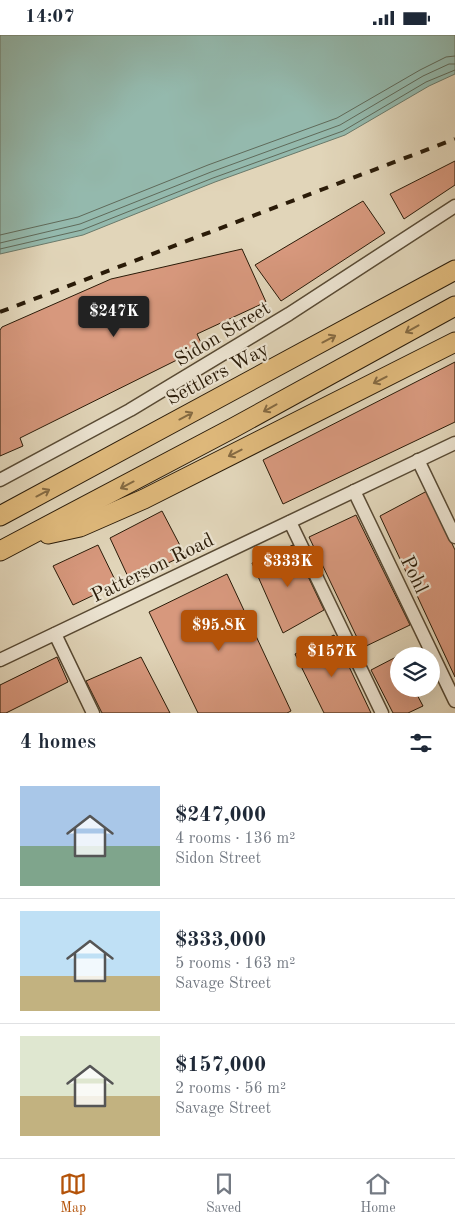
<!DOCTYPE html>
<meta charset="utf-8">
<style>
:root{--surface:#fff;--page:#f6f6f7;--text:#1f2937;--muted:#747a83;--line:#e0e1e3;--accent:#b45309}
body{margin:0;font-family:"Old Standard TT",serif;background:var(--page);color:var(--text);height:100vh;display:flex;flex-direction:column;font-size:19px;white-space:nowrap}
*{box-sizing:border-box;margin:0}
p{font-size:16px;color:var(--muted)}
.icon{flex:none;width:28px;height:28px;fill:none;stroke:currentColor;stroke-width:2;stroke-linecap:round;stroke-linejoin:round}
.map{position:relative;height:678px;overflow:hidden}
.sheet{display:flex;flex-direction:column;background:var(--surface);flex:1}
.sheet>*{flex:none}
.controls{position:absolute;left:390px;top:612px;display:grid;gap:10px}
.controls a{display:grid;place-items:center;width:50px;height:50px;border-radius:50%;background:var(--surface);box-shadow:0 5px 20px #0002;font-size:25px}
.price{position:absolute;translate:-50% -42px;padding:0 11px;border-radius:5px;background:var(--accent);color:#fff;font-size:16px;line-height:32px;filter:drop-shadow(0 1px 2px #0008)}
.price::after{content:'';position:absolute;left:50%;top:30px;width:15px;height:11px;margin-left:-8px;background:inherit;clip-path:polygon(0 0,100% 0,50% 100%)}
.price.on{background:#222;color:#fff}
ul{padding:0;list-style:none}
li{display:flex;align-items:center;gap:15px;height:125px;padding:0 20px}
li+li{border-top:1px solid var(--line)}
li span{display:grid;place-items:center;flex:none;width:140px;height:100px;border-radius:0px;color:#555}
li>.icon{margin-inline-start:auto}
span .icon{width:60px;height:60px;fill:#fffc;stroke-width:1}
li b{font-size:21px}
h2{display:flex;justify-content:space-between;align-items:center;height:60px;padding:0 20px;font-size:21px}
.status{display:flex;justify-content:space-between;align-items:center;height:35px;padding:0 25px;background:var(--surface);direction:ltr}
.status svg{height:14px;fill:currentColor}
.tab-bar{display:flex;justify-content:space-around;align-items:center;height:70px;border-top:1px solid var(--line);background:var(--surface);font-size:14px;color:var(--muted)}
.tab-bar a{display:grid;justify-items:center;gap:2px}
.tab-bar .on{color:var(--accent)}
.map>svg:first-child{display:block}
</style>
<div class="status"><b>14:07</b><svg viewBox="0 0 49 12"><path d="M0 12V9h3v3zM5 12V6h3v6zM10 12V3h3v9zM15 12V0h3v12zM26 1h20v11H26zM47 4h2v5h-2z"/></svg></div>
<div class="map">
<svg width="455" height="678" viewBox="0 0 455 678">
<rect width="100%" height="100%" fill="#e1d5b9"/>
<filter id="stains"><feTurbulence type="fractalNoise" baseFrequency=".004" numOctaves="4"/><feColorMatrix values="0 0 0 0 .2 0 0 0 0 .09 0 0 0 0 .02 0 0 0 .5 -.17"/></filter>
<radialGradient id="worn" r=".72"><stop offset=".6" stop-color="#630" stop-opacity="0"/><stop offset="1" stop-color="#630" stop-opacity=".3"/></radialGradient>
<polygon fill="#94b9ad" stroke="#6a7a6b" points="0,0 455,0 455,39 429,51 345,100 215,147 83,200 0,219"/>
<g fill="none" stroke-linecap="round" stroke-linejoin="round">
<g stroke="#5f6a5a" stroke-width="1">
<polyline points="0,200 78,182 208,130 337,83 420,35 446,22 455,21"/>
<polyline points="0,208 80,189 211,137 340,90 423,41 449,29 455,29"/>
<polyline points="0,214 82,195 213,143 343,96 426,47 455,35"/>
</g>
</g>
<g fill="#d7987d" stroke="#2a1b08">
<polygon points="455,126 455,150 404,184 390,159"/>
<polygon points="363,166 385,198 281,266 255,230"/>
<polygon points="242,214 266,267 197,299 203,312 20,403 23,411 0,421 0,295 2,292 111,244"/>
<polygon points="455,327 455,387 283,469 263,425"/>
<polygon points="427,456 455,515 455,642 380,481"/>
<polygon points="162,476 185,520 130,546 110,503"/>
<polygon points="356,480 410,590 362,613 309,502"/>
<polygon points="98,510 117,549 73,570 53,531"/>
<polygon points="293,510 324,575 283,598 252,528"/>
<polygon points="227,539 291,676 287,678 198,678 149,577"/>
<polygon points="334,600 371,678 324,678 295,619"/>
<polygon points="398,621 399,654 414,654 423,671 408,678 393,678 371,635"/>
<polygon points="57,622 68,647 6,678 0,678 0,650"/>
<polygon points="141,622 170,678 102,678 86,646"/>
</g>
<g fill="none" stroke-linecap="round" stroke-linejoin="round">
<g stroke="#584a34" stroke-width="15">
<g id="minor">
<polyline points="418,425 455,502"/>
<polyline points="0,445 130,375 289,279 455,171"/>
<polyline points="354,456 455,666"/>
<polyline points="290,487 382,678"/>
<polyline points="55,599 93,678"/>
<polyline points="0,625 455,408"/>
</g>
</g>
<g stroke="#2a1b08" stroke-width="21">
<g id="highway">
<polyline points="0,481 455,235"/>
<polyline points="48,499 80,492 144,464 455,307"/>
<polyline points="0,516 233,393 455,271"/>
</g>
</g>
<use href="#minor" stroke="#ece4d2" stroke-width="12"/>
<use href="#highway" stroke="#e0ba7c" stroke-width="19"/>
<polyline stroke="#2a1b08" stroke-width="4" stroke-dasharray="9 9" stroke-linecap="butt" points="0,277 455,104"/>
</g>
<defs><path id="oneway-shaft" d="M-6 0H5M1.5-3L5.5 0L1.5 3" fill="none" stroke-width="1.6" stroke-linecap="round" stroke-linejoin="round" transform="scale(1.25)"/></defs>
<g stroke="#856a42">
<use href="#oneway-shaft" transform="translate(412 294) rotate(151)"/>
<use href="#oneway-shaft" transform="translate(329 304) rotate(-28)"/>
<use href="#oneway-shaft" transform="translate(380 345) rotate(153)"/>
<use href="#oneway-shaft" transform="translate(270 373) rotate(151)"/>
<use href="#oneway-shaft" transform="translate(186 381) rotate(-28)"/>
<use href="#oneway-shaft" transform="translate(235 418) rotate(153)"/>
<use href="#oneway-shaft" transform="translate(127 450) rotate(152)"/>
<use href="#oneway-shaft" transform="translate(43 458) rotate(-28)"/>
</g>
<g text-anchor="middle" stroke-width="4.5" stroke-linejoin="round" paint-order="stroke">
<g font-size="20" fill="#2a1b08" stroke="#ece4d2">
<text transform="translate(222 298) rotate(-31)" y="7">Sidon Street</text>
<text transform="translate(217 338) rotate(-28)" y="7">Settlers Way</text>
<text transform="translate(152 532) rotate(-26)" y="7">Patterson Road</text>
<text transform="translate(415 539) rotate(64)" y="7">Pohl</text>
</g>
</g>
<rect width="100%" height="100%" filter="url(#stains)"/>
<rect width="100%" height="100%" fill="url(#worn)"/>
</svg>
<div class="controls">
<a><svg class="icon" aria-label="layers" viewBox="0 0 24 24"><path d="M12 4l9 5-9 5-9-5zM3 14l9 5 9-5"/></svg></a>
</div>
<b class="price on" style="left:114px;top:303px">$247K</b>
<b class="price" style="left:288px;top:553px">$333K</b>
<b class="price" style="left:219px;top:617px">$95.8K</b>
<b class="price" style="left:332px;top:643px">$157K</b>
</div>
<section class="sheet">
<h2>4 homes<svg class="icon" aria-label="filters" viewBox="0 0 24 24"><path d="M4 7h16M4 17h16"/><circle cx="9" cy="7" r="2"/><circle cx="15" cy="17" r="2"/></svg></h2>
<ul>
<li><span style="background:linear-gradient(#a9c7e8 60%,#7fa58c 0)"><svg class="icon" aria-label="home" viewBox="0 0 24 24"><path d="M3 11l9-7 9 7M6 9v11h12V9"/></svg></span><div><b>$247,000</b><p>4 rooms · 136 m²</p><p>Sidon Street</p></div></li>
<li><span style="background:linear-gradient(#bfe0f5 65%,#c2b280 0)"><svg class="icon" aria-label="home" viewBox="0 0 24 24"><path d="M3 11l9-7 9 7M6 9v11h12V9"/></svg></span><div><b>$333,000</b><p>5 rooms · 163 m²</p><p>Savage Street</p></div></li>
<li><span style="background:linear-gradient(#dfe7d0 60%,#c2b280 0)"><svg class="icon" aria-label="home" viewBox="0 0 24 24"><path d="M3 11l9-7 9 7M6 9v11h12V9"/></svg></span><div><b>$157,000</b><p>2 rooms · 56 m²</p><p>Savage Street</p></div></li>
</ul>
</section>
<nav class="tab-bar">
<a class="on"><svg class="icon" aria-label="map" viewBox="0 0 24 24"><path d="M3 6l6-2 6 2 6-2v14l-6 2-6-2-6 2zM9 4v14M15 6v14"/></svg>Map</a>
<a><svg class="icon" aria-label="saved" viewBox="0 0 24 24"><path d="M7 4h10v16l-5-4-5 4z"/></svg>Saved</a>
<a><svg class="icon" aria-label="home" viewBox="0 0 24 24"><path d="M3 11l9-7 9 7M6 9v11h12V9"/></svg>Home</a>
</nav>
